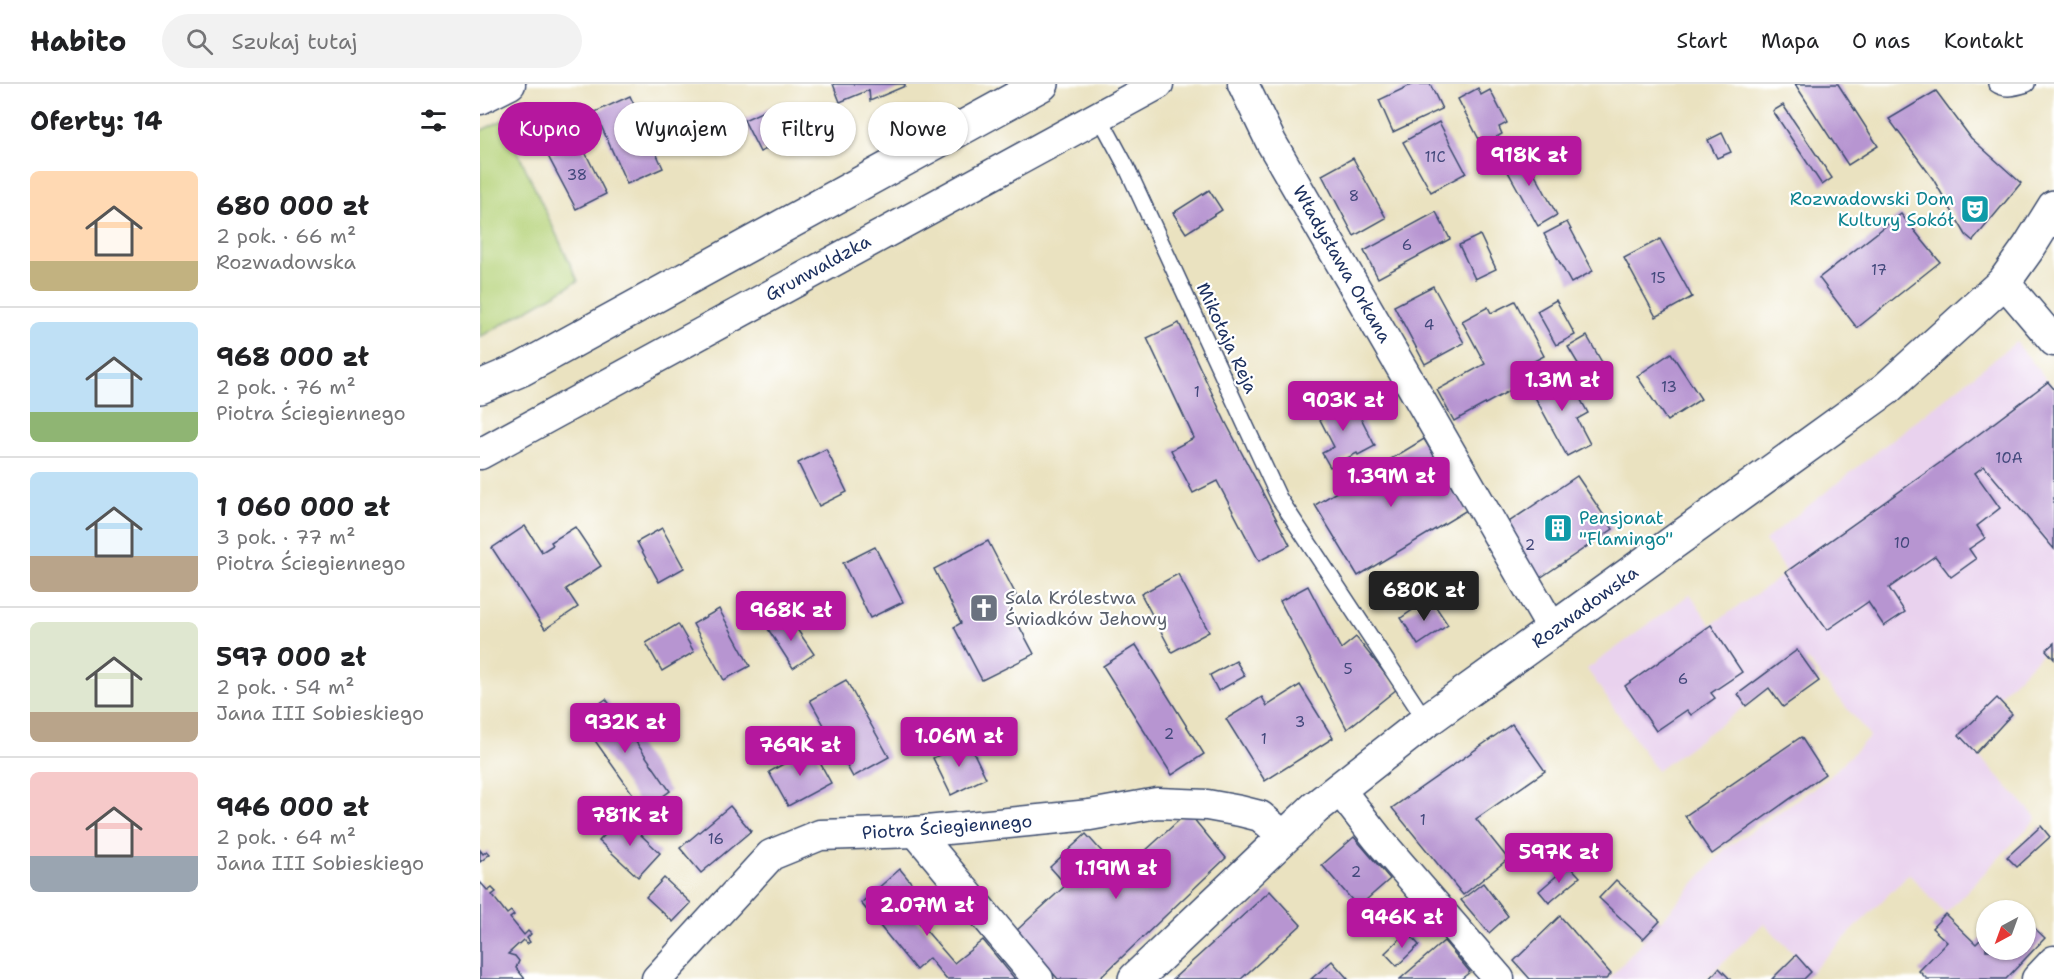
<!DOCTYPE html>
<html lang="pl">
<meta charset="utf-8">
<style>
:root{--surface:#fff;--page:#f2f2f2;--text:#202124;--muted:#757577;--line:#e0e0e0;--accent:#b5179e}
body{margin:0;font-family:"Shantell Sans",sans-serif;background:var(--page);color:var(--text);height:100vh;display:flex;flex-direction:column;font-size:22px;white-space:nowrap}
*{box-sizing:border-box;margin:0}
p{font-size:20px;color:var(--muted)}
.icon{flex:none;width:33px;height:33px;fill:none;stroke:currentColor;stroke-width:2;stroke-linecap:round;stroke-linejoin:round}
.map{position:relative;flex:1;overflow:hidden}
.details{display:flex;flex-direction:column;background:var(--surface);width:480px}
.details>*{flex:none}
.hud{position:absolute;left:18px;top:18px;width:570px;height:54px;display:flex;gap:12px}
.needle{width:39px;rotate:221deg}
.fabs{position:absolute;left:1496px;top:816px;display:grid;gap:12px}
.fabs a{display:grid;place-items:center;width:60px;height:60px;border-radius:50%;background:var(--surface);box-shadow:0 2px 4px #0004;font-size:30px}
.price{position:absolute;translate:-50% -51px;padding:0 14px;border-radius:6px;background:var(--accent);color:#fff;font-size:20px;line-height:39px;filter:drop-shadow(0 2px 3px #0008)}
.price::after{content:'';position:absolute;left:50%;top:36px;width:18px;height:14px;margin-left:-9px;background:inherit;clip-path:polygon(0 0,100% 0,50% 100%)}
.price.current{background:#222;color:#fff}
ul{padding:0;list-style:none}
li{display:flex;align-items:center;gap:18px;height:150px;padding:0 30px}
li+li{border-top:2px solid var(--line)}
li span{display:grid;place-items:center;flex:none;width:168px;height:120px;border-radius:9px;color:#555}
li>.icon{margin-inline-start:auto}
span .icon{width:72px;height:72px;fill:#fffc;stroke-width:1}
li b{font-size:26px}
h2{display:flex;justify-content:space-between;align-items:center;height:72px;padding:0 30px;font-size:26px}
.chip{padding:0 21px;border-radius:27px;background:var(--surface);box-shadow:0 2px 4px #0004;font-size:21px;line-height:54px}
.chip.current{background:var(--accent);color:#fff}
header{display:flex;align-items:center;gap:36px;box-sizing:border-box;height:84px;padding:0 30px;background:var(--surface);border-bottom:2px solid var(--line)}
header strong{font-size:28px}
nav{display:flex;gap:33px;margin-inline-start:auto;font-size:21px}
.search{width:420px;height:54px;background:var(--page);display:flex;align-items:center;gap:15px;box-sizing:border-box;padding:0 21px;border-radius:33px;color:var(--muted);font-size:22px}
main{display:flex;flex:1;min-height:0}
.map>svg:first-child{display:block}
</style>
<header>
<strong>Habito</strong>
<div class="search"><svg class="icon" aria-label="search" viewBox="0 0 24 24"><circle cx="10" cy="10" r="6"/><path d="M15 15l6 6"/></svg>Szukaj tutaj</div>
<nav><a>Start</a><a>Mapa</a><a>O nas</a><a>Kontakt</a></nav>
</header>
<main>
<section class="details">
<h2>Oferty: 14<svg class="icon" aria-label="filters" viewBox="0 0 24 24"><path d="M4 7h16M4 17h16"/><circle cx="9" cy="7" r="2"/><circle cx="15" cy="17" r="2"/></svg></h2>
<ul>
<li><span style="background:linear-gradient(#ffd9b3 75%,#c2b280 0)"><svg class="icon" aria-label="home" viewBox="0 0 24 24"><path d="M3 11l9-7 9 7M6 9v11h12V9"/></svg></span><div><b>680 000 zł</b><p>2 pok. · 66 m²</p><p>Rozwadowska</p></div></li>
<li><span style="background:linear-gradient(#bfe0f5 75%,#8fb573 0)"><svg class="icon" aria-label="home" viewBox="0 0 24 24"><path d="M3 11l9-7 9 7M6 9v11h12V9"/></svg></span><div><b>968 000 zł</b><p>2 pok. · 76 m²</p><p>Piotra Ściegiennego</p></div></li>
<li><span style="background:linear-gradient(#bfe0f5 70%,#b9a48a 0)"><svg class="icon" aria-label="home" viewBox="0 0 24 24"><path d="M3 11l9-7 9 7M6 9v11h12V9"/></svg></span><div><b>1 060 000 zł</b><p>3 pok. · 77 m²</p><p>Piotra Ściegiennego</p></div></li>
<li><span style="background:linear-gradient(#dfe7d0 75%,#b9a48a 0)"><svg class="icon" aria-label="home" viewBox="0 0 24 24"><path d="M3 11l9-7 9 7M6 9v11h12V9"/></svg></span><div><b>597 000 zł</b><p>2 pok. · 54 m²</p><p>Jana III Sobieskiego</p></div></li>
<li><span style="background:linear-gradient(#f6c9c9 70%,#9aa5b1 0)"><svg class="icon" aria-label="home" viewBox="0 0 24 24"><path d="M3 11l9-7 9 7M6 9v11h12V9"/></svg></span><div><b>946 000 zł</b><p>2 pok. · 64 m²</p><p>Jana III Sobieskiego</p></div></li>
</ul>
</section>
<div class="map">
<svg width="1574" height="895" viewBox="0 0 1574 895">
<rect width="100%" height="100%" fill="#fff"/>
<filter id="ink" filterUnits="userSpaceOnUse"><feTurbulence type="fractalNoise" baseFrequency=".0167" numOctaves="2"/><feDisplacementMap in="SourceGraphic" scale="12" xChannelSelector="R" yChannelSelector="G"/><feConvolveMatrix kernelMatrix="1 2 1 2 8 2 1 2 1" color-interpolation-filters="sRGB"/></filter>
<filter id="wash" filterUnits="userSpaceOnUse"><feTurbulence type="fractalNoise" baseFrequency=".008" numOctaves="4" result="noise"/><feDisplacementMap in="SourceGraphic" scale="24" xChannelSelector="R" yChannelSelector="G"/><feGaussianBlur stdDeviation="1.35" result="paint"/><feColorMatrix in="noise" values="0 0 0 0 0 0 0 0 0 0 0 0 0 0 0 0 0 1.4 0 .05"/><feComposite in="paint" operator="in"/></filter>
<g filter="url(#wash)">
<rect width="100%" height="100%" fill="#eae2c0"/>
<polygon fill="#e9d2ee" points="1536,258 1574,305 1574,558 1479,651 1557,734 1465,830 1429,790 1331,888 1284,839 1225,895 1129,895 1245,765 1347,695 1390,652 1327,576 1177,687 1107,585 1210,510 1231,541 1306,489 1285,456"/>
<polygon fill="#b6d37a" stroke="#68816c" stroke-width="1.5" points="23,36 98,197 0,253 0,47"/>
<g id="blocks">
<g fill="#b795d1">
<polygon points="353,0 425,0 425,2 390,17 389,6 360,18"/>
<polygon points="933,0 950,0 962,25 913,48 899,16"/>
<polygon points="1315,0 1358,0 1398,62 1368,81"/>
<polygon points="998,4 1001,11 1010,6 1027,39 1019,43 1022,50 1002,61 978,15"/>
<polygon points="1456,7 1491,54 1541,99 1493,157 1486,151 1453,95 1409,35"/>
<polygon points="150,12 183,84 147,100 115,28"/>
<polygon points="1303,21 1352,94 1342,101 1293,27"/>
<polygon points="290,24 306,56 280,68 264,36"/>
<polygon points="88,34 126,110 96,125 68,72 79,66 67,44"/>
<polygon points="959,38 986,89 951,108 923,58"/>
<polygon points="1242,49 1251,68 1237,74 1228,56"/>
<polygon points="1041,64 1077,131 1058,142 1021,75"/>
<polygon points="873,74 906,134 874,152 842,91"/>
<polygon points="729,106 742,126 706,149 693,129"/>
<polygon points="956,128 970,155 898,194 884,167"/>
<polygon points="1421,130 1460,178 1377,244 1339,194"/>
<polygon points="1087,138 1113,187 1091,199 1064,150"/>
<polygon points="1000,151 1016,185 995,195 979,161"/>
<polygon points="1180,155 1212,213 1176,233 1144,174"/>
<polygon points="953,202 984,259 945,280 914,222"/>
<polygon points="1076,216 1095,251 1076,261 1057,227"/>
<polygon points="1035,217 1064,272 1035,287 1042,300 974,337 957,306 1005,280 982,237 1008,223 1011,229"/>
<polygon points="699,239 745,337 810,461 779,477 737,397 713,409 691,366 714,354 667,254"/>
<polygon points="1107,252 1124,282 1106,293 1088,263"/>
<polygon points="1191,269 1221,315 1187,337 1157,292"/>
<polygon points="1073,289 1080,304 1091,298 1108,329 1097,335 1110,360 1087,372 1049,302"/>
<polygon points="1568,298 1574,305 1574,465 1504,382 1495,389 1520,424 1497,442 1505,454 1489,465 1496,475 1471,493 1455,472 1409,504 1425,528 1404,542 1388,518 1347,546 1306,488 1478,366"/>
<polygon points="846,313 860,337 857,331 875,322 895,362 878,371 877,369 850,383 842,369 854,363 832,320"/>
<polygon points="944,355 987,426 878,492 835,421"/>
<polygon points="346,365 367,408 339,422 318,379"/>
<polygon points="1097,392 1133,445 1057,496 1023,442"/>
<polygon points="45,442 62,468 73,461 71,458 95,443 121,482 86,505 98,523 65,545 12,464"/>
<polygon points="182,444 204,484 179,498 157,458"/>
<polygon points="508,457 536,511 526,517 554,570 502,596 474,543 481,539 454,485"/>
<polygon points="395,463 423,518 390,534 363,479"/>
<polygon points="698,490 729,548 692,568 661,510"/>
<polygon points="828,502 861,565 876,553 917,605 867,645 800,517"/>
<polygon points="950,514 968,541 938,561 921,534"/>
<polygon points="239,525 270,582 244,596 213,540"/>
<polygon points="308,532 334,570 313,584 288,545"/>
<polygon points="198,540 214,568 182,587 166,559"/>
<polygon points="1231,541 1262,588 1231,609 1235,614 1211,631 1207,626 1176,647 1145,602"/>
<polygon points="1574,559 1574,575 1566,566"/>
<polygon points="656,561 724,670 692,691 623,582"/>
<polygon points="1317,566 1339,597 1303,623 1289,604 1266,622 1258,610"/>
<polygon points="756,577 765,592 738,607 730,591"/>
<polygon points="366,596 409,673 373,693 330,616"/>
<polygon points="820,601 853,654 785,697 746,635 782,613 787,622"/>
<polygon points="1517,614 1532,630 1496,669 1479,651"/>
<polygon points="126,615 190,707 164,726 99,634"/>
<polygon points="1032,640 1065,687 996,735 1028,775 983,811 912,724"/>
<polygon points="1321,653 1345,690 1232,770 1205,732"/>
<polygon points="488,657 506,694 471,711 453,674"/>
<polygon points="332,664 351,699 308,722 289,688"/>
<polygon points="250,722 271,747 221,789 200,764"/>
<polygon points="708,728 746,774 619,895 578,895 536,847 586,801 570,783 606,750 641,789"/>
<polygon points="142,733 180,769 158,793 119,757"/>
<polygon points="1561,742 1570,753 1537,783 1527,773"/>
<polygon points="874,753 910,795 878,823 842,781"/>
<polygon points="0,766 3,770 7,767 10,770 0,778"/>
<polygon points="1089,781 1100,793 1069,819 1059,807"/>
<polygon points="420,785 434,802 419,815 474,879 503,856 535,895 466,895 449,874 436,886 381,819"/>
<polygon points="184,794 211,819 193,838 166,813"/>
<polygon points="1136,796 1180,837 1163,855 1119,814"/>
<polygon points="0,798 8,807 12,804 16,808 12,811 27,830 31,827 34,831 30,834 44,851 48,847 51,850 47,854 50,858 47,860 43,856 28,870 35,872 39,877 36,884 45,895 0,895"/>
<polygon points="1003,799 1028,832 1009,849 981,816"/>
<polygon points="790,807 821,841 761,895 693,895"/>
<polygon points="1465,830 1496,860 1506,850 1506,866 1545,866 1545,835 1565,854 1526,895 1447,895 1439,887 1467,858 1452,844"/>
<polygon points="1080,832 1131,890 1126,895 1050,895 1034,877"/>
<polygon points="927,848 939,861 917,882 905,869"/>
<polygon points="964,857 990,888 981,895 920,895"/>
<polygon points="1316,871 1331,888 1324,895 1292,895"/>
<polygon points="852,877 868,895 831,895"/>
<polygon points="1239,884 1250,895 1230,895"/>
</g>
</g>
</g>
<g filter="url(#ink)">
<use href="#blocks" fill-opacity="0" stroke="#3a4a6d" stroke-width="1.5"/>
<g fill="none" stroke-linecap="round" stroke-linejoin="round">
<g stroke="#3a4a6d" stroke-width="18">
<g id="service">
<path d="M1516,0C1525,7 1537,3 1547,0"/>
<polyline points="619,32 646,82 799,414 946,637"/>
</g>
</g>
<g stroke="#3a4a6d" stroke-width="33">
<g id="minor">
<polyline points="763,0 791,58 1073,546"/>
<polyline points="0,15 30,0"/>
<polyline points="1524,198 1574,257"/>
<polyline points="0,370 678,0"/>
<polyline points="859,705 898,755 1019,895"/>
<polyline points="436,748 558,895"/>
<polyline points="177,895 291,771 340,751 436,748 610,731 677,719 727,721 760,727 780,732 805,753"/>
<polyline points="1557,895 1574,877"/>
</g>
</g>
<g stroke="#3a4a6d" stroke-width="36">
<g id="tertiary">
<polyline points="0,303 42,285 562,0"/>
<polyline points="655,895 835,724 946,637 1406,305 1524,198 1549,163 1574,123"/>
</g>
</g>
<use href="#service" stroke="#fff" stroke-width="15"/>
<use href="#minor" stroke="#fff" stroke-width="30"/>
<use href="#tertiary" stroke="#fff" stroke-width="33"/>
</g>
</g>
<defs>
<g id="theatre-square" transform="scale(1.5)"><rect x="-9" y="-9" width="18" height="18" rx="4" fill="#0f9aa8" stroke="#fff"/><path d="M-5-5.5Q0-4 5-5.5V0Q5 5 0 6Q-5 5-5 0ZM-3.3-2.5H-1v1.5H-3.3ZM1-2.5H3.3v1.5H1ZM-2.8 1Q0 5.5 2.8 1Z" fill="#fff"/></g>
<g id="building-square" transform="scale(1.5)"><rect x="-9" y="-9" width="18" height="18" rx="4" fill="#0f9aa8" stroke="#fff"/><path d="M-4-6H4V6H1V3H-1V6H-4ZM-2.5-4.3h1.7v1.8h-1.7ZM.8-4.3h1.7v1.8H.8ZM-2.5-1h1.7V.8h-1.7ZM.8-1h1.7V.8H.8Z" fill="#fff"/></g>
<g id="church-square" transform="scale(1.5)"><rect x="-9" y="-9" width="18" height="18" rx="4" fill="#6b7280" stroke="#fff"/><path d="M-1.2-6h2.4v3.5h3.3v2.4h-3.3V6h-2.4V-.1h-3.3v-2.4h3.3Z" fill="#fff"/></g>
</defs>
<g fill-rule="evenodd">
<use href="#theatre-square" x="1495" y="125"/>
<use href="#building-square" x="1078" y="444"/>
<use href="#church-square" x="504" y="524"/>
</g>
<g text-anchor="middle" stroke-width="4.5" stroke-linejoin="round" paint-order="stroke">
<g font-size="15" fill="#42487b">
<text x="955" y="78">11C</text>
<text x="97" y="96">38</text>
<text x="874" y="117">8</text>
<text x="927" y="166">6</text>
<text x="1399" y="191">17</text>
<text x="1178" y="199">15</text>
<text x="949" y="246">4</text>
<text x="1189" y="308">13</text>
<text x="717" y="313">1</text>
<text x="1529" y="379">10A</text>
<text x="1422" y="464">10</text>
<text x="1050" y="466">2</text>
<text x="868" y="590">5</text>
<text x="1203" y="600">6</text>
<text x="820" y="643">3</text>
<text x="689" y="655">2</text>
<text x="784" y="660">1</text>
<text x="943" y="741">1</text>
<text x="236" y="760">16</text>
<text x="876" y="793">2</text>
</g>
<g font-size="18" fill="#0d838f" stroke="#fff" text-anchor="end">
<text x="1474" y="121">Rozwadowski Dom<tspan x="1474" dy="21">Kultury Sokół</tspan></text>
<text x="1099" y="440" text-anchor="start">Pensjonat<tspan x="1099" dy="21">"Flamingo"</tspan></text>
</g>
<g font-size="18" fill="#1b2f5e" stroke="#fff">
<text transform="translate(862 180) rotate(60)" y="6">Władysława Orkana</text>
<text transform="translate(338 184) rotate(-29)" y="6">Grunwaldzka</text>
<text transform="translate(747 254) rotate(65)" y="6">Mikołaja Reja</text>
<text transform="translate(1105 523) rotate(-36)" y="6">Rozwadowska</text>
<text transform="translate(467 743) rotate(-4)" y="6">Piotra Ściegiennego</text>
</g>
<g font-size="18" fill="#5b616d" stroke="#fff" text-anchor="start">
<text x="525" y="520">Sala Królestwa<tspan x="525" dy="21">Świadków Jehowy</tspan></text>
</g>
</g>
</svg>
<div class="fabs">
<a><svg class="needle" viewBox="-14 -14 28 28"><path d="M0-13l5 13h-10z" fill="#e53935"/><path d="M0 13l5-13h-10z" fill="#757577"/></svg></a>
</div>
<b class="price" style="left:1049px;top:103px">918K zł</b>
<b class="price" style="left:1082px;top:328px">1.3M zł</b>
<b class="price" style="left:863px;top:348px">903K zł</b>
<b class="price" style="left:911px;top:424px">1.39M zł</b>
<b class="price current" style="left:944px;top:538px">680K zł</b>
<b class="price" style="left:311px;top:558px">968K zł</b>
<b class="price" style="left:145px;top:670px">932K zł</b>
<b class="price" style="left:479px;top:684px">1.06M zł</b>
<b class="price" style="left:320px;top:693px">769K zł</b>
<b class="price" style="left:150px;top:763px">781K zł</b>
<b class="price" style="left:1079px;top:800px">597K zł</b>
<b class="price" style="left:636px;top:816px">1.19M zł</b>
<b class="price" style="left:447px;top:853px">2.07M zł</b>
<b class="price" style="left:922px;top:865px">946K zł</b>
<div class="hud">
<a class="chip current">Kupno</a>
<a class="chip">Wynajem</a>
<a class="chip">Filtry</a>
<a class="chip">Nowe</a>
</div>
</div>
</main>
